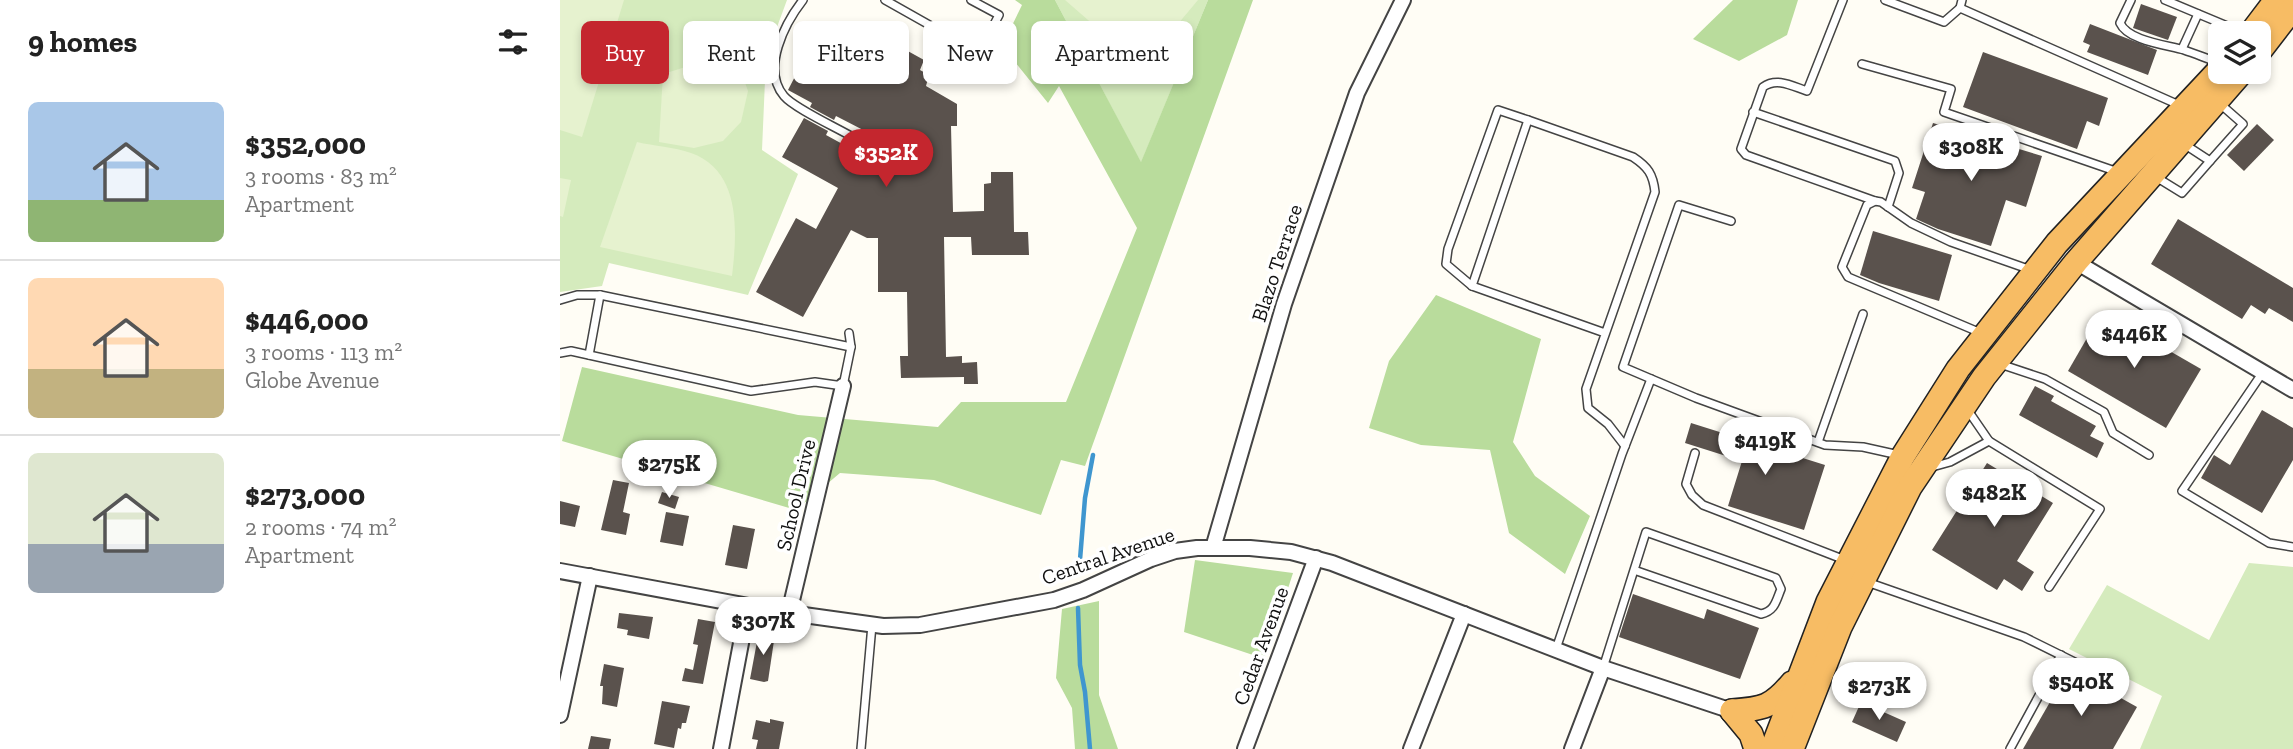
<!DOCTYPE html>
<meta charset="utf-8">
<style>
:root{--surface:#fff;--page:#f2f2f2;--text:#222;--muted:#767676;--line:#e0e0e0;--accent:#c4262e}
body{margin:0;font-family:"Zilla Slab",serif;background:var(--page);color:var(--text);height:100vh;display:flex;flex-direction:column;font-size:26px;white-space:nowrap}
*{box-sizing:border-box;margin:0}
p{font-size:23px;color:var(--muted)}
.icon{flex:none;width:38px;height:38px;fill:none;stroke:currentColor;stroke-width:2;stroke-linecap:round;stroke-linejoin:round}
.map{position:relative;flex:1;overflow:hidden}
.side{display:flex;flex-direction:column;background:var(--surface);width:560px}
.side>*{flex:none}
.hud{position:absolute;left:21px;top:21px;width:665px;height:63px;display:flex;gap:14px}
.controls{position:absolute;left:1648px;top:21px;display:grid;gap:14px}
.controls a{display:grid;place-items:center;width:63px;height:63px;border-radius:10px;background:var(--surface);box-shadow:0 4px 10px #0003;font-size:35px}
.price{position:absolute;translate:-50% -60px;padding:0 16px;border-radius:24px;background:#fff;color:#222;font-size:23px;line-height:46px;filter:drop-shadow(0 2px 4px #0008)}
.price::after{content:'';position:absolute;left:50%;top:42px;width:21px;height:16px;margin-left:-10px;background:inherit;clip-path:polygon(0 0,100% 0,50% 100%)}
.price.on{background:var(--accent);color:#fff}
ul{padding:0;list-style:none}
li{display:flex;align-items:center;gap:21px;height:175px;padding:0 28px}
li+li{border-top:2px solid var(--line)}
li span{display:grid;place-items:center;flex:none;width:196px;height:140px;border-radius:10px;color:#555}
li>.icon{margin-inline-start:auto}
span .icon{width:84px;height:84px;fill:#fffc;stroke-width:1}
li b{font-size:30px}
h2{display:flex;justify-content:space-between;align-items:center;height:84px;padding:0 28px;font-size:30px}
.tag{padding:0 24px;border-radius:10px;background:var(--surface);box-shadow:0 4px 10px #0003;font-size:24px;line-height:63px}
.tag.on{background:var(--accent);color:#fff}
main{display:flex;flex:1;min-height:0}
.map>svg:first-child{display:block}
</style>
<main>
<section class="side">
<h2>9 homes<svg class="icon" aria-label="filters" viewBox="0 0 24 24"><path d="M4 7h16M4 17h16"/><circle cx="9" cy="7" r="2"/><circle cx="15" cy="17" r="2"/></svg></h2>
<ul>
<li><span style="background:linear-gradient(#a9c7e8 70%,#8fb573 0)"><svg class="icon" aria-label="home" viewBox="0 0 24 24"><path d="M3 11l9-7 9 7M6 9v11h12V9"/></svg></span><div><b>$352,000</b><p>3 rooms · 83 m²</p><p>Apartment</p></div></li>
<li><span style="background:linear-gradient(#ffd9b3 65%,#c2b280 0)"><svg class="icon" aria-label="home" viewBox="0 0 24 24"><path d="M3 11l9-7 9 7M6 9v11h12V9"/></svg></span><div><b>$446,000</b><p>3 rooms · 113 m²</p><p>Globe Avenue</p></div></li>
<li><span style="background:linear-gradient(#dfe7d0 65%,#9aa5b1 0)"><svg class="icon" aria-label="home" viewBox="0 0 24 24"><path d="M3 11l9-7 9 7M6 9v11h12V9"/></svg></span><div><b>$273,000</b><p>2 rooms · 74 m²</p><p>Apartment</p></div></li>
</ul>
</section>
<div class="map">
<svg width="1733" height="749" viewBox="0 0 1733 749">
<rect width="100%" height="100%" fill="#fffdf5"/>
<g fill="#d5ebbd">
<polygon points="0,0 227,0 206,57 202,150 238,174 188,295 49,263 42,286 0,292"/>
<polygon points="495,0 648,0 581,163"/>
<polygon points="1689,563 1733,567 1733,749 1580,749 1602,696 1509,649 1547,585 1649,640"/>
</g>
<g fill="#b9dc9c">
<polygon points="455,0 495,0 581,162 648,0 693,0 525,466 501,460 481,515 374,480 280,473 236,510 2,441 22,367 238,415 378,427 401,402 506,402 577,228 499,86 488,103 442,46 462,5"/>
<polygon points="1173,0 1238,0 1227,35 1179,61 1133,39"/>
<polygon points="876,295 981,339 953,442 975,476 1030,516 1005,574 949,533 930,450 861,445 809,428 829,361"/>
<polygon points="635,560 733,573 705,659 624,632"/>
<polygon points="539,601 539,695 558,749 515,749 512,708 496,678 502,609"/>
</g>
<g fill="#e6f2cf">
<polygon points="0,0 64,0 22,137 0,130"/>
<polygon points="505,0 638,0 582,67"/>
<polygon points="174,52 188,91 181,122 163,141 134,148 99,142 103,74"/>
<path d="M77,142C94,146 114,147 131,153C182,171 177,233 172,276L40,247Z"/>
<polygon points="0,178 11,180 3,217 0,216"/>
</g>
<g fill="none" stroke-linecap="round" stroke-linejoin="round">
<g stroke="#3f96cf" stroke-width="4.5">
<polyline points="519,572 525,498 533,455"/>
<polyline points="518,608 520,665 525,692 530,749"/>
</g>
</g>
<g fill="#5a524d">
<polygon points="1581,4 1617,17 1608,40 1573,28"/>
<polygon points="254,21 283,37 286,31 302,40 308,29 364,60 360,70 369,75 366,86 397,104 397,126 391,126 393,212 424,211 424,184 431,183 431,172 453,172 454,232 468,232 469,255 412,255 411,237 384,237 386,357 402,356 402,363 417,362 418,384 404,384 404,377 341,378 340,356 348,356 347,292 318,292 318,238 307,238 291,230 243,317 196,292 236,218 256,229 278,188 222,157 244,118 268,131 266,135 297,152 307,132 276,116 274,120 261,113 250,107 252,103 228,90 242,63 234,59"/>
<polygon points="1530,24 1597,50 1588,75 1527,52 1530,45 1523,42"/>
<polygon points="1423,52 1548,98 1539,126 1527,121 1517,149 1403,107"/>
<polygon points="1373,123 1482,156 1466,207 1446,200 1431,246 1378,229 1356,219 1365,192 1352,188"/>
<polygon points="1697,124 1714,140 1684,171 1667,155"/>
<polygon points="1618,219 1733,288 1733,322 1709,308 1705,314 1691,305 1682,319 1591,264"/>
<polygon points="1313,231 1392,255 1379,301 1319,283 1300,275"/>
<polygon points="1542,312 1641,369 1606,428 1508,371"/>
<polygon points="1475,386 1494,396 1491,401 1536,426 1530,436 1544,443 1537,458 1459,415"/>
<polygon points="1702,410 1733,428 1733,460 1702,513 1641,478 1654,455 1670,465"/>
<polygon points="1131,423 1265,465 1244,530 1168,506 1182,461 1125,443"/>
<polygon points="1427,463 1493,503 1457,561 1474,572 1462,591 1444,579 1437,590 1372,550"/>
<polygon points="53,480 69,483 63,512 70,514 66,535 41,530"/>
<polygon points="102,492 119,497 115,509 98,503"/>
<polygon points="0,501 20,506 15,527 0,524"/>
<polygon points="106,512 129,516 123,546 100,542"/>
<polygon points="173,525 195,529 187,569 165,565"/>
<polygon points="1073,594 1144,619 1147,609 1199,628 1180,679 1059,637"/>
<polygon points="59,613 93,617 89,639 67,635 68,630 57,628"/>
<polygon points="138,619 155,622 143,684 122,681 125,668 133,670 138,645 133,644"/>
<polygon points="199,631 215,634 208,681 204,682 190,679"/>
<polygon points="44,664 64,668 57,707 42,704 43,686 40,686"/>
<polygon points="1509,669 1577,707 1553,749 1463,749"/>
<polygon points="102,701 130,706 126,723 122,723 121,729 118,728 114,748 94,744"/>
<polygon points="1301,702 1346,722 1337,742 1292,722"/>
<polygon points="210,719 224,722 219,749 196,749 198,740 192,739 196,720 210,723"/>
<polygon points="31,736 51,739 49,749 28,749"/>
</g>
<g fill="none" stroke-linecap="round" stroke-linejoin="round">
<g stroke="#444" stroke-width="10">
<g id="service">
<path d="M243,0C225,23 201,69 224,96C235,109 280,129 296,139"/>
<polyline points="325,0 419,53 439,15 411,0"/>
<path d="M1283,0L1247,91C1232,86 1217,77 1203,87L1181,149L1186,155L1315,201"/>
<polyline points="1325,0 1384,22 1400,8"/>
<polyline points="1402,0 1400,8 1619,105"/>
<path d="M1571,0L1560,23C1568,41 1607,45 1624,50C1636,54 1648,59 1660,63"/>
<polyline points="1605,0 1684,33"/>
<polyline points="1622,49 1638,14"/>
<polyline points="1302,64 1391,89 1384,112 1558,172"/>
<polyline points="1193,112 1335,161 1339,173 1328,207"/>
<polyline points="1650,161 1683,124 1658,102"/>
<polyline points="1596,177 1622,193 1650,161 1624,144"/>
<polyline points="1171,221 1119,205 1063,367 1136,398 1265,445 1303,447 1339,455"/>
<polyline points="912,286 886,264 888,249 938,110 968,120"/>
<polyline points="0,300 17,295 40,295 291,347"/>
<path d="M1045,333L912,286L968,120L1073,157C1088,167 1093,174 1095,192L1026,389L1028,408L1048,424L1065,446"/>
<polyline points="1421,333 1288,277 1282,267 1307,205 1315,201 1321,202 1351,223 1391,242 1471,270"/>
<polyline points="0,353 11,351 191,391 255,382 283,386 291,347 289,333"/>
<polyline points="29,355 40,295"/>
<polyline points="1440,364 1485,379 1544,412 1553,433 1589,455"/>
<polyline points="1703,372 1622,491 1709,543 1733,547"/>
<polyline points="1407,409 1429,441 1540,509 1489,587"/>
<polyline points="1258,442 1303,314"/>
<polyline points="1135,453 1126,484 1132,495 1143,505 1285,560"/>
<polyline points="1372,467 1390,462 1429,441"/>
<polyline points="1307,582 1464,637 1563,686"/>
<polyline points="996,649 1062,454 1091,379"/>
<path d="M1043,668L1086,532L1216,578L1221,589C1216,601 1215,611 1201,614L1074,570"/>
<polyline points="301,749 312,625"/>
<polyline points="1450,749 1501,655"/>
</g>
</g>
<g stroke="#444" stroke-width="18">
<g id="minor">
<polyline points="1516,262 1733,390"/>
<polyline points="653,548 724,304 797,93 843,0"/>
<polyline points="0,571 215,611 323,626 360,625 494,600 523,590 591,559 615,551 637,548 690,548 731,552 772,563 1043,668 1172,711"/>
<polyline points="229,613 283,386"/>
<polyline points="0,715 30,576"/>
<polyline points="161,749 188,606"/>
<polyline points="685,749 756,558"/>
<polyline points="851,749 904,614"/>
<polyline points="1012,749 1043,668"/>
</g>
</g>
<g stroke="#222" stroke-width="26">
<g id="trunk">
<polyline points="1691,33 1716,0"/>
<polyline points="1699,52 1733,8"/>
<path d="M1172,711C1203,709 1212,707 1232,683"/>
<polyline points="1172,711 1191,734 1196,749"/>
<polyline points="1212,749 1268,602 1343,456 1398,369 1497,243 1661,68"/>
<polyline points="1232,749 1280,627 1350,487 1424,377 1516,262 1682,72"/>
</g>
</g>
<use href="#service" stroke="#fff" stroke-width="7"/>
<use href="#minor" stroke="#fff" stroke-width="14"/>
<use href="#trunk" stroke="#f7bc64" stroke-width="23"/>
</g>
<g text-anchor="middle" stroke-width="7" stroke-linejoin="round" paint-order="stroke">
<g font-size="21" fill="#111" stroke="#fff">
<text transform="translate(717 263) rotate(-72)" y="7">Blazo Terrace</text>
<text transform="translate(236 495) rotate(-77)" y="7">School Drive</text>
<text transform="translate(548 556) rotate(-19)" y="7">Central Avenue</text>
<text transform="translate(701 646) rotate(-70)" y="7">Cedar Avenue</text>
</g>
</g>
</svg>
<div class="controls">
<a><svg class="icon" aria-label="layers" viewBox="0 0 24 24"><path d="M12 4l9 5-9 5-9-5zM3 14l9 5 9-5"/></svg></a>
</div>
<b class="price" style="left:1411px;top:183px">$308K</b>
<b class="price on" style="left:326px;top:189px">$352K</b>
<b class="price" style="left:1574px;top:370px">$446K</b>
<b class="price" style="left:1205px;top:477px">$419K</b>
<b class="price" style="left:109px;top:500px">$275K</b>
<b class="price" style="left:1434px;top:529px">$482K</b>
<b class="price" style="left:203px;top:657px">$307K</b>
<b class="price" style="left:1521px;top:718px">$540K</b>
<b class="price" style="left:1319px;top:722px">$273K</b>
<div class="hud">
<a class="tag on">Buy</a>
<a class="tag">Rent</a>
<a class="tag">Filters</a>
<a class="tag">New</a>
<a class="tag">Apartment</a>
</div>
</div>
</main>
